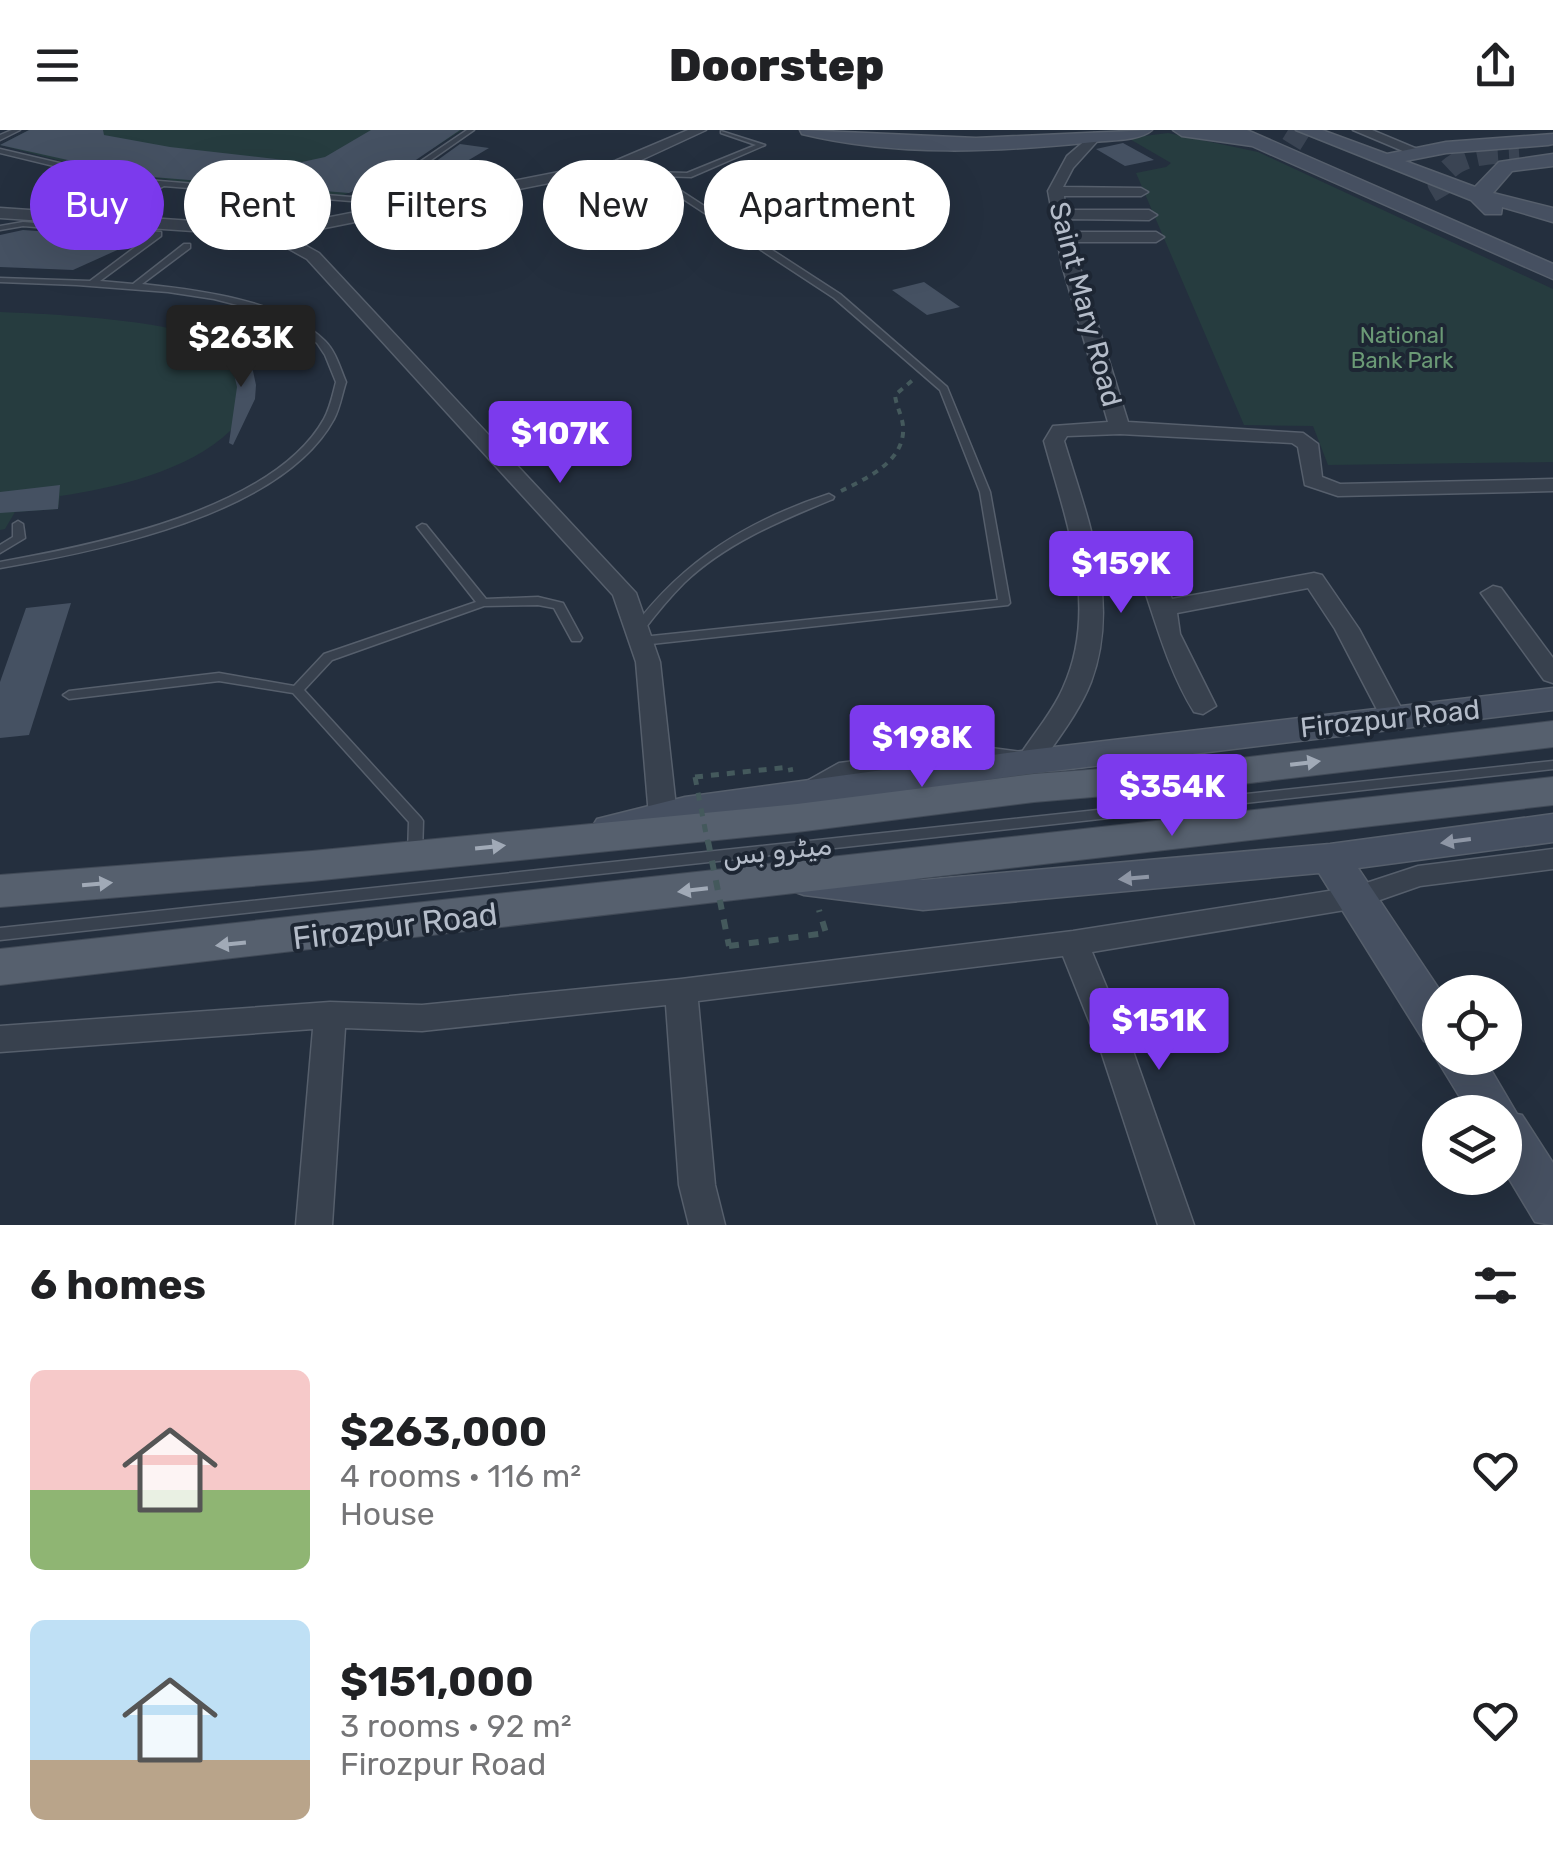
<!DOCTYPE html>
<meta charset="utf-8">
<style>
:root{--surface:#fff;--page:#f6f6f6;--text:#202124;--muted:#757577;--accent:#7c3aed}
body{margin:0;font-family:Rubik,"Noto Sans Arabic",sans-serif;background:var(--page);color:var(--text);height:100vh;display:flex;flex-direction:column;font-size:38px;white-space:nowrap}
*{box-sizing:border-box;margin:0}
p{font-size:32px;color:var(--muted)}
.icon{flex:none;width:55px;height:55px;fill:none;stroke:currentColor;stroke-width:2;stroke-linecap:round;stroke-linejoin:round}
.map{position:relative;height:1095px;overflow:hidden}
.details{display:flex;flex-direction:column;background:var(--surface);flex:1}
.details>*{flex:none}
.top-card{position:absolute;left:30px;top:30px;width:1000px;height:90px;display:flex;gap:20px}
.tools{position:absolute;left:1422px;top:845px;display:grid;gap:20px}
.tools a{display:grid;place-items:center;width:100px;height:100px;border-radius:50%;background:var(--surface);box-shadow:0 10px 40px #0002;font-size:50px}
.price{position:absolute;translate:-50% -85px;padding:0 22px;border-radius:10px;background:var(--accent);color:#fff;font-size:32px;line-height:65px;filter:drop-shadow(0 2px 5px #0008)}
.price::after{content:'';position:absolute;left:50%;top:60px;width:30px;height:22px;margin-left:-15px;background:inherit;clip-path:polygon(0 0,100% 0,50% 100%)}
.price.active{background:#222;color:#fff}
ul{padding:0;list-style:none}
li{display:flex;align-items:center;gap:30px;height:250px;padding:0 30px}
li span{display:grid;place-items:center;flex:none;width:280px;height:200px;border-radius:15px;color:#555}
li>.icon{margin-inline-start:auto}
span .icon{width:120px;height:120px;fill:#fffc;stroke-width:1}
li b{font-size:42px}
h2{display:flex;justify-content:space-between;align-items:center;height:120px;padding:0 30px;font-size:42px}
.pill{padding:0 35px;border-radius:45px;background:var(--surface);box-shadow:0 10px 40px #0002;font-size:35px;line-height:90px}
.pill.active{background:var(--accent);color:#fff}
header{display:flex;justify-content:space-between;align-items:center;height:130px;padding:0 30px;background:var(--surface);font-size:45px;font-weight:800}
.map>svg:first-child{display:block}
</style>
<header><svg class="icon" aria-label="menu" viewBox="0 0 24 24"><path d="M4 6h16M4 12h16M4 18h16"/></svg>Doorstep<svg class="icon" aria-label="share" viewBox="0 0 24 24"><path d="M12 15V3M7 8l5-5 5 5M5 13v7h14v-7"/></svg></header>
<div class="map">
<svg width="1553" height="1095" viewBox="0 0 1553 1095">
<rect width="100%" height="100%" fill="#242f3e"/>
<g fill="#263c3f">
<polygon points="29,0 462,0 411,32 342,66 181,52 77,35 0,15"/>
<polygon points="1168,3 1258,22 1553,159 1553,332 1328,335 1313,296 1244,295 1136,43 1166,37 1171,33 1128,8"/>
<path d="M0,182C53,184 188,190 230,219C238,225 245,234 253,241L255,269C247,280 240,292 230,301C188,341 115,358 60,366L58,379L15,382L5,399L0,400Z"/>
</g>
<g fill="#455162">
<polygon points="29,0 103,0 104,5 170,17 302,32 325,27 371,0 460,0 410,34 349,63 140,46 0,15"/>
<polygon points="1123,13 1154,30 1125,36 1096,19"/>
<polygon points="460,14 489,18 452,40 428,37"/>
<polygon points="23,100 107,106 135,112 73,140 0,137 0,105"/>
<polygon points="924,152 960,177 927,185 892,160"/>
<polygon points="224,202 253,241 256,255 255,269 233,315 229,313 237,257"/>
<polygon points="60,355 58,379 0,383 0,362"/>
<polygon points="71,473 29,605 0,608 0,552 26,478"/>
</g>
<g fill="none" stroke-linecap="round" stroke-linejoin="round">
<g stroke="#3a4453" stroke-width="21" stroke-dasharray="21 11" stroke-linecap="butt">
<polyline points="1288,0 1312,15"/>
<path d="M1445,66L1438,54C1453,22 1488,24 1519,22"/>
</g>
<g stroke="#565f6c" stroke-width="3">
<g id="lane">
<polygon points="12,0 20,0 0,10 0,5"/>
<polygon points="467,0 474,0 401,51 370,66 351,71 164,56 98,91 95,91 95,87 155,55 124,52 53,88 50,88 50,84 116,51 0,23 0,19 123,48 351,67 396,48"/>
<polygon points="721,1 765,15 691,47 658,46 840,164 947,257 990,362 1010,473 1008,475 642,515 636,511 642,507 998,470 980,362 940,260 834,168 642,42 646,40 651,42 687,43 756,15 721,3"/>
<path d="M23,92L161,102V106L100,151L133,154L184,114H190V118L142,154C197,160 284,170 325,211C336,222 340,238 346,252C342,264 340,278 334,289C282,385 99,421 0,438V432C95,415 273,380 324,289C330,278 333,264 336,252L325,225L317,213L289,193L253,179L214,169L168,162L77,155L0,152V148L90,151L150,106L23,96L0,100V96Z"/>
<path d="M829,364L834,367L833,369C780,391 726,413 684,453C669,468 656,484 643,501H635L633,498C684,430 749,390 829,364Z"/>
<polygon points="18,391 23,394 25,408 0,423 0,415 13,407 13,394"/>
<polygon points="422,394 426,395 486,469 538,467 563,473 582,508 580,511 572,511 554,478 538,475 484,476 332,530 304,560 421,688 423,691 422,725 420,729 410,729 408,725 409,692 293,563 219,551 69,569 63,565 69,561 219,543 294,556 324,524 476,472 417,397"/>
<polygon points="1553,631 1553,639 0,810 0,798"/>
</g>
</g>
<g stroke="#565f6c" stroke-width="3">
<g id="street">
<polygon points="688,0 706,0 624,38 295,104 267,106 0,88 0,78 267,96 295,94 615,31"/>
<polygon points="1353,0 1372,0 1422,21 1410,24"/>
<path d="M1094,3L1101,7L1073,38L1063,57L1141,58L1148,62L1141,66H1064L1065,80H1149L1157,85L1149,90L1067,89L1070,102H1156L1164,107L1156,112H1072L1128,292L1303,303L1318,314L1322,347L1340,354L1553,349V361L1338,366L1305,355L1298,317L1292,313L1120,304L1067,306L1064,311C1088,390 1121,471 1091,552C1079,583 1056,611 1038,638L1029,641L976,634L846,650L818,670H798L794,663L798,656L839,633L976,616L1022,622C1036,601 1053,581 1063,558C1100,477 1066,391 1044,311L1053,296L1108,292L1062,135L1048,61L1067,26Z"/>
<polygon points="289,113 301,113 319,123 636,463 660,532 677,686 673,693 653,693 649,686 636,532 613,465 307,129 289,119"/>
<path d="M1146,426L1157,433L1172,469L1314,443L1322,445L1359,499L1407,589L1394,597L1385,595L1335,499L1308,458L1177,483L1180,504L1216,576L1203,584L1194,582C1165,535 1154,483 1135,433Z"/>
<polygon points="1493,456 1501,458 1553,528 1553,553 1544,550 1481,463"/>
<polygon points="1553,719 1553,739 1420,756 1357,778 1092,822 1133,921 1194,1095 1158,1095 1101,921 1063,826 698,871 715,1055 725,1095 689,1095 679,1055 666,875 422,901 345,898 332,1095 296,1095 313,899 0,922 0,896 330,872 422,875 681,849 1073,801 1354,757 1418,736"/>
</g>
</g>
<g stroke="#565f6c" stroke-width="3">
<g id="secondary">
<path d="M800,0L976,8L1152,0C1140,11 1111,10 1094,12C998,22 897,27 802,4Z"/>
<polygon points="1173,0 1247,0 1553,134 1553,149 1252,16 1182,6"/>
<polygon points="1296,0 1322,0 1387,24 1446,12 1553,4 1553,14 1548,15 1446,23 1405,31 1475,57 1499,32 1553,24 1553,36 1512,41 1493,63 1553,78 1553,92 1502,77 1501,84 1485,84 1471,70"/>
<polygon points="1553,558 1553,580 1029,644 685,693 611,713 597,709 591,699 597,689 685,667 1029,620"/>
<polygon points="1553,684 1553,712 1358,738 1441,862 1440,916 1424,911 1319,743 923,780 804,765 790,760 784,750 790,740 804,735 923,750 1330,714"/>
<polygon points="1440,920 1440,928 1484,928 1517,984 1522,985 1553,1033 1553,1095 1535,1092 1505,1042 1505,982 1469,982 1436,928"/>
</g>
</g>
<g stroke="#414a57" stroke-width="2">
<g id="primary">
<polygon points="1553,591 1553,617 1233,655 1034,672 797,702 312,751 0,777 0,745 312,721 797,674 1034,644 1233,629"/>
<polygon points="1553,647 1553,675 0,855 0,819"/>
</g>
</g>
<g stroke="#44595c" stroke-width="4" stroke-dasharray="6 6" stroke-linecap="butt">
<polyline points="212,207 244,189"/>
<path d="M841,361C867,348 906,331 903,296C902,285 896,276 895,265L914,249"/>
</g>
<polyline stroke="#44595c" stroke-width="5" stroke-dasharray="8 8" stroke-linecap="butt" points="695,647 790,637 791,642"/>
<polyline stroke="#44595c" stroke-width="6" stroke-dasharray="10 10" stroke-linecap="butt" points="729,816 826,803 819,780"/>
<use href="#lane" fill="#38414e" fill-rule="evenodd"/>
<use href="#street" fill="#38414e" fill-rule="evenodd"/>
<use href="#secondary" fill="#465061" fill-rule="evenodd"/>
<use href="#primary" fill="#56606e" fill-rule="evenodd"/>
<polyline stroke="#44595c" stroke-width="5" stroke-dasharray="8 8" stroke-linecap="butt" points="695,647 708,714"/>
<polyline stroke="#44595c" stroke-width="6" stroke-dasharray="10 10" stroke-linecap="butt" points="708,711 729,816"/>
</g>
<defs><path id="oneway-solid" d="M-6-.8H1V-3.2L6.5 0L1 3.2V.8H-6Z" transform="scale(2.5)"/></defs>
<g fill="#a1aab7">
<use href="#oneway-solid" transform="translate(1305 633) rotate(-7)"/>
<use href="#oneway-solid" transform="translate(490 717) rotate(-6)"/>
<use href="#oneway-solid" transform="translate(97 754) rotate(-5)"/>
<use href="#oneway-solid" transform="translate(693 760) rotate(173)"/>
<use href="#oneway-solid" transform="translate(231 814) rotate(174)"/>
</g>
<g fill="#8e96a5">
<use href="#oneway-solid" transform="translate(1456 711) rotate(172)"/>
<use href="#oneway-solid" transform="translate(1134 748) rotate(175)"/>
</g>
<g text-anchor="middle" stroke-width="8" stroke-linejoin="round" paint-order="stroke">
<g font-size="22" fill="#6b9a76" stroke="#1d2633">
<text x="1402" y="213">National<tspan x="1402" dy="25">Bank Park</tspan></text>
</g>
<g font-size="28" fill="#b4bcc9" stroke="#1d2633">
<text transform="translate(1086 174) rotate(75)" y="10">Saint Mary Road</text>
<text transform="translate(1390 588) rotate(-6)" y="10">Firozpur Road</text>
<text transform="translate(777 720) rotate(-6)" y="10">میٹرو بس</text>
</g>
<g font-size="32" fill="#b4bcc9" stroke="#1d2633">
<text transform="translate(395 796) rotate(-7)" y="11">Firozpur Road</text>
</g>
</g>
</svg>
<div class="tools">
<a><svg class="icon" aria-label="locate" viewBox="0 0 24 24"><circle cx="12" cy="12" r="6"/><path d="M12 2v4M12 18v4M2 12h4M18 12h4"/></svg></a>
<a><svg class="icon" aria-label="layers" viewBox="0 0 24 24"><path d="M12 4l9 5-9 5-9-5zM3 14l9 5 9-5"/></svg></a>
</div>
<b class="price active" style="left:241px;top:260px">$263K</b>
<b class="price" style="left:560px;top:356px">$107K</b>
<b class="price" style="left:1121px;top:486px">$159K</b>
<b class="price" style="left:922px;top:660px">$198K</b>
<b class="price" style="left:1172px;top:709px">$354K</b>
<b class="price" style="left:1159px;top:943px">$151K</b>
<div class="top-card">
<a class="pill active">Buy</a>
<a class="pill">Rent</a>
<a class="pill">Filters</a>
<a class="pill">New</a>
<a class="pill">Apartment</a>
</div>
</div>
<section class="details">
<h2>6 homes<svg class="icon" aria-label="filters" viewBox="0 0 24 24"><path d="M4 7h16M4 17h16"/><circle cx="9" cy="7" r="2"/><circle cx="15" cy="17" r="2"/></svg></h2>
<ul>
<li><span style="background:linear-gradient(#f6c9c9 60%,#8fb573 0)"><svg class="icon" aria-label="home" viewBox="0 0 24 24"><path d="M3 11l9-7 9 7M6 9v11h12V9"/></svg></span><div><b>$263,000</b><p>4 rooms · 116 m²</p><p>House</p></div><svg class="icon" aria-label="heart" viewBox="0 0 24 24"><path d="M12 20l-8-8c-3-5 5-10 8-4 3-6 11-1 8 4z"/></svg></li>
<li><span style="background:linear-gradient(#bfe0f5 70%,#b9a48a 0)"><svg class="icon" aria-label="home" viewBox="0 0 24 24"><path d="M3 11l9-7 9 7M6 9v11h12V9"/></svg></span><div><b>$151,000</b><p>3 rooms · 92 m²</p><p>Firozpur Road</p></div><svg class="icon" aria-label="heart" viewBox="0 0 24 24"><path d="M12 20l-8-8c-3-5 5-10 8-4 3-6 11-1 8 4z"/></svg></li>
</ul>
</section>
